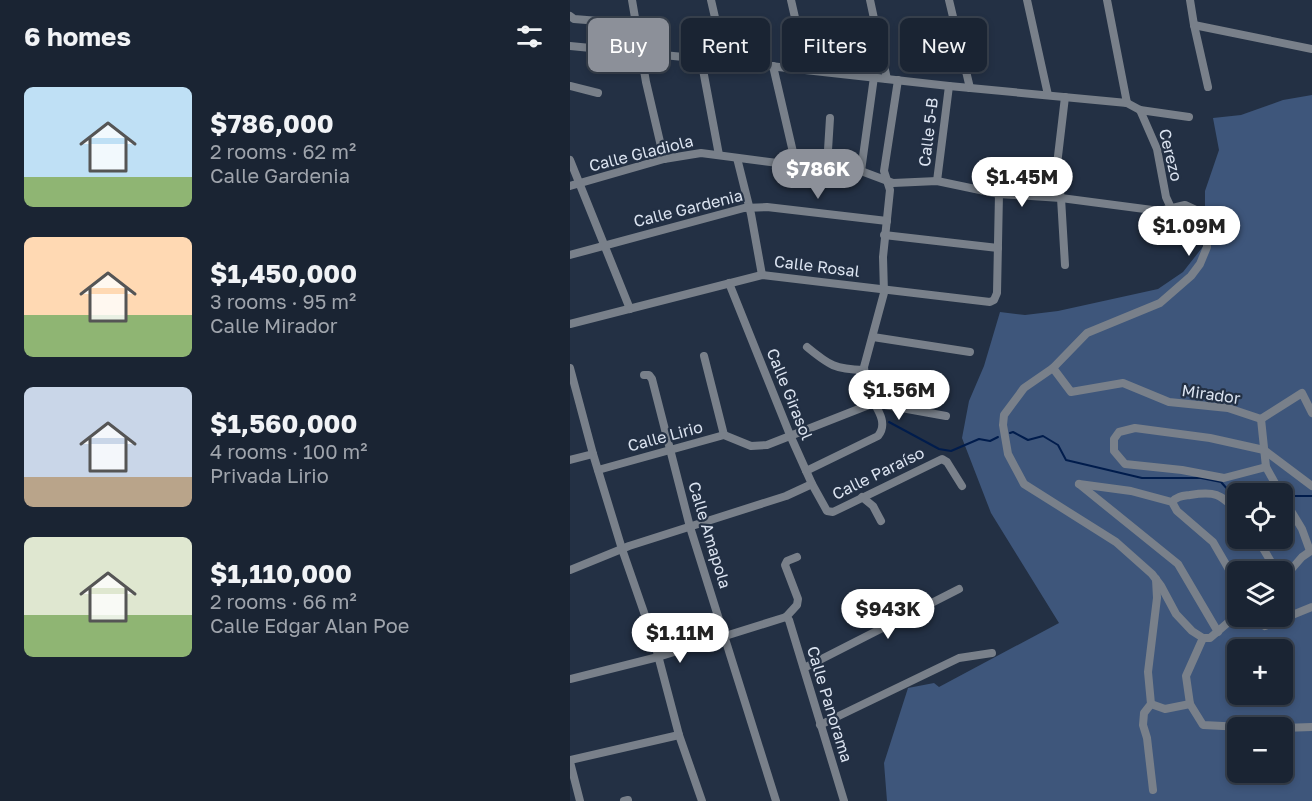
<!DOCTYPE html>
<meta charset="utf-8">
<style>
:root{--surface:#1a2433;--page:#232c3b;--text:#f1f3f6;--muted:#9fa4ac;--line:#38414e;--accent:#8c9099}
body{margin:0;font-family:"Golos Text",sans-serif;background:var(--page);color:var(--text);height:100vh;display:flex;flex-direction:column;font-size:22px;white-space:nowrap}
*{box-sizing:border-box;margin:0}
p{font-size:20px;color:var(--muted)}
.icon{flex:none;width:33px;height:33px;fill:none;stroke:currentColor;stroke-width:2;stroke-linecap:round;stroke-linejoin:round}
.map{position:relative;flex:1;overflow:hidden}
.drawer{display:flex;flex-direction:column;background:var(--surface);width:570px}
.drawer>*{flex:none}
.hud{position:absolute;left:18px;top:18px;width:570px;height:54px;display:flex;gap:12px}
.buttons{position:absolute;left:657px;top:483px;display:grid;gap:12px}
.buttons a{display:grid;place-items:center;width:66px;height:66px;border-radius:9px;background:var(--surface);box-shadow:0 3px 9px #0003,0 0 0 2px var(--line);font-size:30px}
.price{position:absolute;translate:-50% -51px;padding:0 14px;border-radius:21px;background:#fff;color:#222;font-size:20px;line-height:39px;filter:drop-shadow(0 2px 3px #0008)}
.price::after{content:'';position:absolute;left:50%;top:36px;width:18px;height:14px;margin-left:-9px;background:inherit;clip-path:polygon(0 0,100% 0,50% 100%)}
.price.current{background:var(--accent);color:#fff}
ul{padding:0;list-style:none}
li{display:flex;align-items:center;gap:18px;height:150px;padding:0 24px}
li span{display:grid;place-items:center;flex:none;width:168px;height:120px;border-radius:9px;color:#555}
li>.icon{margin-inline-start:auto}
span .icon{width:72px;height:72px;fill:#fffc;stroke-width:1}
li b{font-size:26px}
h2{display:flex;justify-content:space-between;align-items:center;height:72px;padding:0 24px;font-size:26px}
.chip{padding:0 21px;border-radius:9px;background:var(--surface);box-shadow:0 3px 9px #0003,0 0 0 2px var(--line);font-size:21px;line-height:54px}
.chip.current{background:var(--accent);color:#fff}
main{display:flex;flex:1;min-height:0}
.map>svg:first-child{display:block}
</style>
<main>
<section class="drawer">
<h2>6 homes<svg class="icon" aria-label="filters" viewBox="0 0 24 24"><path d="M4 7h16M4 17h16"/><circle cx="9" cy="7" r="2"/><circle cx="15" cy="17" r="2"/></svg></h2>
<ul>
<li><span style="background:linear-gradient(#bfe0f5 75%,#8fb573 0)"><svg class="icon" aria-label="home" viewBox="0 0 24 24"><path d="M3 11l9-7 9 7M6 9v11h12V9"/></svg></span><div><b>$786,000</b><p>2 rooms · 62 m²</p><p>Calle Gardenia</p></div></li>
<li><span style="background:linear-gradient(#ffd9b3 65%,#8fb573 0)"><svg class="icon" aria-label="home" viewBox="0 0 24 24"><path d="M3 11l9-7 9 7M6 9v11h12V9"/></svg></span><div><b>$1,450,000</b><p>3 rooms · 95 m²</p><p>Calle Mirador</p></div></li>
<li><span style="background:linear-gradient(#c9d6e8 75%,#b9a48a 0)"><svg class="icon" aria-label="home" viewBox="0 0 24 24"><path d="M3 11l9-7 9 7M6 9v11h12V9"/></svg></span><div><b>$1,560,000</b><p>4 rooms · 100 m²</p><p>Privada Lirio</p></div></li>
<li><span style="background:linear-gradient(#dfe7d0 65%,#8fb573 0)"><svg class="icon" aria-label="home" viewBox="0 0 24 24"><path d="M3 11l9-7 9 7M6 9v11h12V9"/></svg></span><div><b>$1,110,000</b><p>2 rooms · 66 m²</p><p>Calle Edgar Alan Poe</p></div></li>
</ul>
</section>
<div class="map">
<svg width="742" height="801" viewBox="0 0 742 801">
<rect width="100%" height="100%" fill="#233044"/>
<path fill="#3e567b" fill-rule="evenodd" d="M742,95V801H317L314,763L338,688L364,683L369,687L489,623L421,513L392,438L399,401L414,366L430,312L455,315L488,311L588,289L613,272L635,244V191L649,150L643,118L671,115L713,100ZM668,494H712V538H668ZM668,572H712V616H668ZM668,650H712V694H668ZM668,728H712V772H668Z"/>
<g fill="none" stroke-linecap="round" stroke-linejoin="round">
<g stroke="#001c4c" stroke-width="2">
<polyline points="319,422 369,449 381,451 409,439 420,441 428,437"/>
<polyline points="440,433 443,432 458,440 473,436 488,445 496,460 572,478 631,478 651,482 668,501"/>
<polyline points="719,496 742,496"/>
</g>
<g stroke="#79808a" stroke-width="8">
<polyline points="62,0 76,82 94,159"/>
<polyline points="141,0 155,61"/>
<polyline points="221,0 237,70"/>
<polyline points="300,0 317,79"/>
<polyline points="379,0 400,88"/>
<polyline points="457,0 478,95"/>
<polyline points="537,0 557,103"/>
<polyline points="620,0 624,25 638,87"/>
<polyline points="0,16 4,19 67,24"/>
<polyline points="624,25 742,49"/>
<polyline points="0,46 155,61 379,86 557,103 570,110 619,117"/>
<polyline points="131,59 149,155"/>
<polyline points="203,66 226,165"/>
<polyline points="328,80 314,171 320,190 313,257 314,293 294,367 295,377 304,403 376,416"/>
<polyline points="0,86 28,93"/>
<polyline points="570,110 587,149 596,197 601,208"/>
<polyline points="260,118 258,150 262,170"/>
<polyline points="167,158 181,214 192,275"/>
<polyline points="0,160 60,309"/>
<polyline points="291,171 304,77"/>
<polyline points="486,174 491,198 495,265"/>
<polyline points="367,181 379,86"/>
<polyline points="0,186 94,159 131,153 262,170 279,176 291,171 323,183 367,181 429,194 491,198 590,211 615,205 628,211 637,236 637,247 630,264 621,276 590,303 517,333 483,368 454,388 434,415 433,425 438,454 454,484 546,542 582,574 591,586 606,614 622,631 633,638 640,638 668,614"/>
<polyline points="478,197 486,173 495,97"/>
<polyline points="314,235 428,248"/>
<polyline points="0,255 174,208 197,207 317,221"/>
<polyline points="159,283 220,435 242,484 257,511 263,512 372,459 377,462 392,486"/>
<polyline points="0,324 192,275 420,302 424,300 427,293 429,194"/>
<polyline points="303,337 400,352"/>
<path d="M237,347C260,366 265,369 294,370"/>
<polyline points="134,356 154,435"/>
<polyline points="0,368 23,454 52,549 85,644 109,735 132,801"/>
<polyline points="483,368 501,392 553,383 599,402 658,408 691,419"/>
<polyline points="74,375 79,375 82,379 120,527 206,801"/>
<polyline points="691,419 696,467 711,494"/>
<polyline points="691,419 732,393 742,413"/>
<polyline points="0,460 23,454"/>
<polyline points="696,467 654,478 612,470 555,464 544,451 544,439 549,432 565,428 640,438 694,450 742,486"/>
<path d="M28,470L154,435L181,446L197,445L304,403C310,413 317,425 308,436L236,471"/>
<polyline points="509,484 608,564 648,632"/>
<polyline points="509,484 561,491 602,502 607,511 643,542 668,585"/>
<polyline points="712,496 732,529 740,551"/>
<polyline points="292,497 303,506 311,521"/>
<path d="M602,502C607,496 613,496 620,495C646,491 649,494 668,511"/>
<polyline points="687,538 707,572"/>
<polyline points="0,570 59,546 216,496 242,484"/>
<polyline points="712,580 732,557 742,550"/>
<polyline points="216,617 219,620 274,801"/>
<polyline points="216,617 227,605 228,599 215,565 217,561 227,557"/>
<polyline points="695,626 742,607"/>
<polyline points="633,638 616,676 620,704 633,725 693,728"/>
<polyline points="234,668 389,589"/>
<polyline points="0,679 88,657 216,617"/>
<polyline points="581,704 595,709 620,704"/>
<polyline points="250,725 389,658 422,653"/>
<polyline points="712,728 742,727"/>
<polyline points="0,760 109,735"/>
<polyline points="0,762 10,801"/>
<polyline points="583,790 577,738 573,725 574,713 581,704 578,672 587,598 586,579"/>
<polyline points="54,801 58,800"/>
</g>
</g>
<g text-anchor="middle" stroke-width="4.5" stroke-linejoin="round" paint-order="stroke">
<g font-size="16" fill="#dce4f1" stroke="#233044">
<text transform="translate(358 132) rotate(-83)" y="6">Calle 5-B</text>
<text transform="translate(71 153) rotate(-14)" y="6">Calle Gladiola</text>
<text transform="translate(601 155) rotate(76)" y="6">Cerezo</text>
<text transform="translate(118 208) rotate(-14)" y="6">Calle Gardenia</text>
<text transform="translate(247 266) rotate(7)" y="6">Calle Rosal</text>
<text transform="translate(220 394) rotate(68)" y="6">Calle Girasol</text>
<text transform="translate(641 394) rotate(8)" y="6">Mirador</text>
<text transform="translate(95 436) rotate(-15)" y="6">Calle Lirio</text>
<text transform="translate(308 473) rotate(-26)" y="6">Calle Paraíso</text>
<text transform="translate(140 535) rotate(73)" y="6">Calle Amapola</text>
<text transform="translate(260 704) rotate(73)" y="6">Calle Panorama</text>
</g>
</g>
</svg>
<div class="buttons">
<a><svg class="icon" aria-label="locate" viewBox="0 0 24 24"><circle cx="12" cy="12" r="6"/><path d="M12 2v4M12 18v4M2 12h4M18 12h4"/></svg></a>
<a><svg class="icon" aria-label="layers" viewBox="0 0 24 24"><path d="M12 4l9 5-9 5-9-5zM3 14l9 5 9-5"/></svg></a>
<a>+</a>
<a>−</a>
</div>
<b class="price current" style="left:248px;top:200px">$786K</b>
<b class="price" style="left:452px;top:208px">$1.45M</b>
<b class="price" style="left:619px;top:257px">$1.09M</b>
<b class="price" style="left:329px;top:421px">$1.56M</b>
<b class="price" style="left:318px;top:640px">$943K</b>
<b class="price" style="left:110px;top:664px">$1.11M</b>
<div class="hud">
<a class="chip current">Buy</a>
<a class="chip">Rent</a>
<a class="chip">Filters</a>
<a class="chip">New</a>
</div>
</div>
</main>
